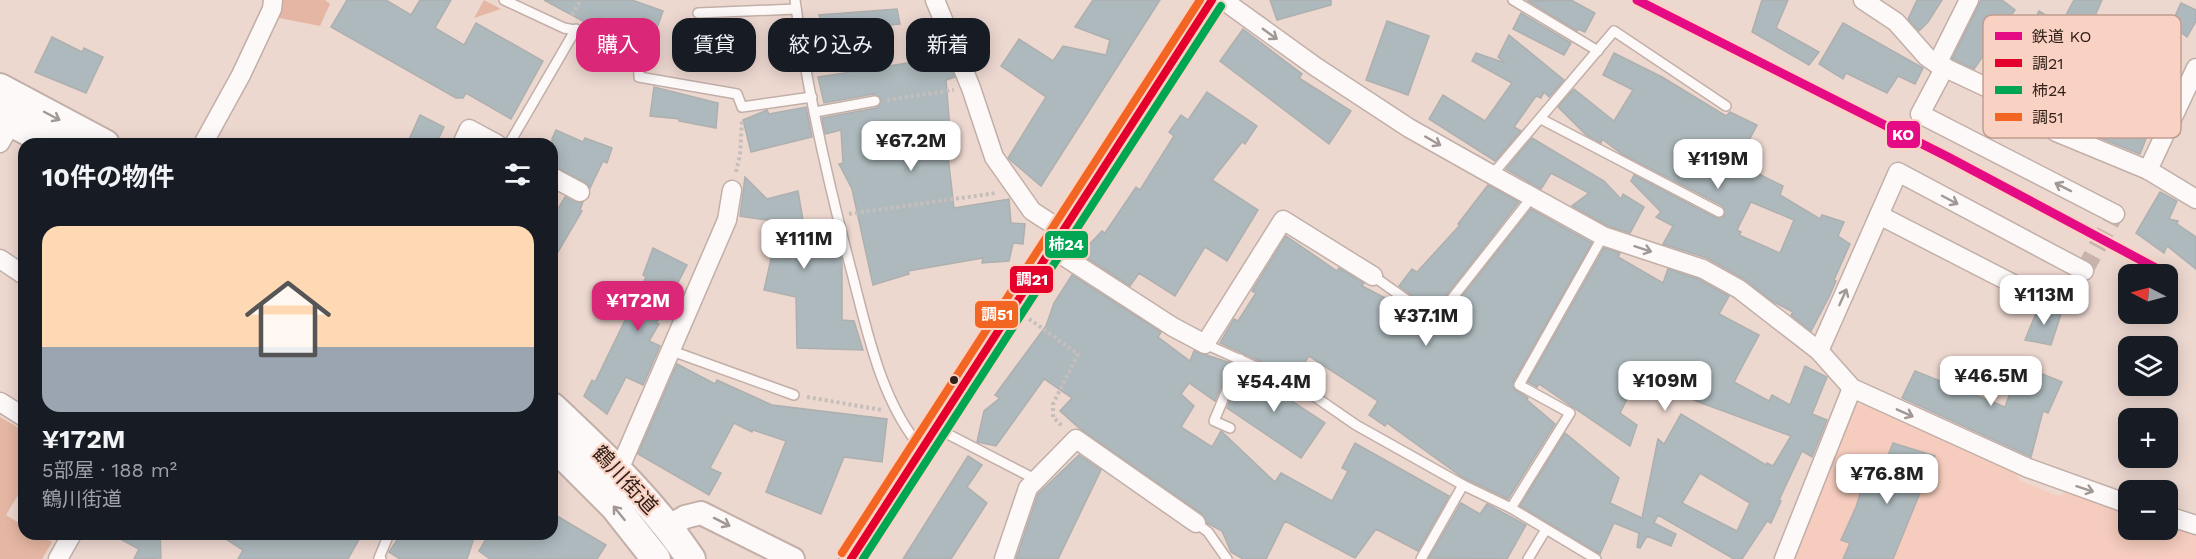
<!DOCTYPE html>
<html lang="ja">
<meta charset="utf-8">
<style>
:root{--surface:#171b24;--page:#242831;--text:#f1f3f6;--muted:#9ea1a6;--line:#363941;--accent:#db2777}
body{margin:0;font-family:"Work Sans","Noto Sans JP",sans-serif;background:var(--page);color:var(--text);height:100vh;display:flex;flex-direction:column;font-size:22px;white-space:nowrap}
*{box-sizing:border-box;margin:0}
p{font-size:20px;color:var(--muted)}
.icon{flex:none;width:33px;height:33px;fill:none;stroke:currentColor;stroke-width:2;stroke-linecap:round;stroke-linejoin:round}
.map{position:relative;flex:1;overflow:hidden}
.sheet{position:absolute;left:18px;top:138px;width:540px;height:402px;display:flex;flex-direction:column;background:var(--surface);border-radius:18px;box-shadow:0 3px 15px #0003}
.sheet>*{flex:none}
.banner{position:absolute;left:576px;top:18px;width:570px;height:54px;display:flex;gap:12px}
.needle{width:39px;rotate:276deg}
.controls{position:absolute;left:2118px;top:264px;display:grid;gap:12px}
.controls a{display:grid;place-items:center;width:60px;height:60px;border-radius:12px;background:var(--surface);box-shadow:0 3px 15px #0003;font-size:30px}
.price{position:absolute;translate:-50% -51px;padding:0 14px;border-radius:12px;background:#fff;color:#222;font-size:20px;line-height:39px;filter:drop-shadow(0 2px 3px #0008)}
.price::after{content:'';position:absolute;left:50%;top:36px;width:18px;height:14px;margin-left:-9px;background:inherit;clip-path:polygon(0 0,100% 0,50% 100%)}
.price.active{background:var(--accent);color:#fff}
ul{padding:0;list-style:none}
li{display:grid;align-content:center;gap:12px;height:318px;padding:0 24px}
li+li{border-top:2px solid var(--line)}
li span{display:grid;place-items:center;height:186px;border-radius:18px;color:#555}
li>.icon{margin-inline-start:auto}
span .icon{width:108px;height:108px;fill:#fffc;stroke-width:1}
li b{font-size:26px}
h2{display:flex;justify-content:space-between;align-items:center;height:72px;padding:0 24px;font-size:26px}
.chip{padding:0 21px;border-radius:18px;background:var(--surface);box-shadow:0 3px 15px #0003;font-size:21px;line-height:54px}
.chip.active{background:var(--accent);color:#fff}
.map>svg:first-child{display:block}
</style>
<div class="map">
<svg width="2196" height="559" viewBox="0 0 2196 559">
<rect width="100%" height="100%" fill="#edd8d0"/>
<polygon fill="#f5ccbd" points="1869,403 2014,467 2019,480 2058,496 2070,491 2128,511 2128,530 2168,530 2168,524 2196,534 2196,559 1793,559 1854,406"/>
<g fill="#e5b6a3">
<polygon points="267,0 325,0 330,4 320,26 279,18"/>
<polygon points="484,0 501,9 474,18"/>
<polygon points="0,417 24,431 24,485 6,515 24,526 24,534 37,534 52,542 42,559 0,559"/>
</g>
<g fill="#adb9bd" stroke="#aeafaf" stroke-width="1.5" fill-rule="evenodd">
<polygon points="347,0 386,0 411,15 420,0 451,0 435,28 464,45 476,23 543,61 511,119 466,93 463,98 456,98 331,27"/>
<polygon points="544,0 632,0 663,11 655,33 625,23 620,30 600,17 594,27"/>
<polygon points="1093,0 1160,0 1041,186 1008,158 1046,97 1001,66 1019,39 1053,61 1063,46 1106,55 1110,40 1075,27"/>
<polygon points="1270,0 1331,0 1331,5 1277,20"/>
<polygon points="1571,0 1595,13 1585,32 1578,29 1577,31 1528,1"/>
<polygon points="1762,0 1788,0 1776,28 1819,52 1809,65 1752,32"/>
<polygon points="1917,0 1942,0 1928,22 1919,31 1908,19"/>
<polygon points="1981,0 2002,0 2015,10 1974,69 1952,59"/>
<polygon points="2074,0 2102,0 2089,29 2065,17"/>
<polygon points="2181,3 2196,10 2196,21 2187,37 2171,25"/>
<polygon points="897,9 900,24 824,30 819,15"/>
<polygon points="2039,11 2055,21 2023,74 2056,94 2072,65 2088,76 2132,94 2123,109 2153,121 2140,154 2061,122 2002,84"/>
<polygon points="1521,13 1571,43 1564,55 1513,29"/>
<polygon points="1387,21 1429,36 1408,95 1366,80"/>
<polygon points="1843,23 1923,68 1915,84 1898,76 1887,93 1846,73 1843,79 1819,64"/>
<polygon points="1243,29 1302,74 1299,78 1351,111 1329,144 1220,61"/>
<polygon points="1509,35 1564,80 1549,97 1544,92 1541,98 1536,96 1514,127 1521,131 1495,161 1429,119 1443,95 1485,121 1512,83 1472,61 1476,53 1505,63 1498,57"/>
<polygon points="52,37 82,52 84,48 103,57 86,93 35,72"/>
<polygon points="942,46 955,77 946,80 952,155 948,156 954,208 1009,199 1011,223 1025,224 1023,244 1013,243 1009,261 982,263 983,258 908,271 909,274 873,285 852,189 839,164 843,163 841,130 825,134 822,118 876,108 881,99 874,94 824,103 818,77 914,62 912,55"/>
<path d="M1614,53L1662,77L1726,116L1730,112L1757,125L1737,163L1783,186L1780,195L1820,219L1822,215L1844,222L1838,236L1850,244L1834,280L1836,281L1829,297L1811,331L1791,315L1793,312L1772,301L1744,279L1707,258L1663,244L1673,226L1656,217L1661,212L1631,181L1634,175L1716,218L1725,216L1723,206L1622,154L1602,139L1601,143L1586,135L1558,107L1574,89L1614,121L1633,90L1603,75ZM1751,202L1794,220L1780,253L1739,235L1741,232L1737,230Z"/>
<polygon points="654,87 718,103 716,128 679,121 680,119 650,116"/>
<polygon points="1207,92 1257,126 1245,144 1242,142 1212,180 1258,210 1227,261 1205,247 1175,296 1139,273 1130,286 1084,256 1086,253 1083,251 1102,231 1105,233 1136,187 1140,190 1174,136 1169,132 1181,115 1188,120"/>
<polygon points="806,107 812,137 751,152 743,120 767,110 769,114"/>
<polygon points="420,115 444,127 436,144 407,144"/>
<polygon points="556,130 583,142 585,138 612,148 607,163 603,161 590,188 585,182 552,166 552,139"/>
<polygon points="1532,138 1604,181 1621,199 1623,194 1644,207 1630,233 1608,226 1572,206 1589,193 1551,173 1541,189 1506,169"/>
<polygon points="745,177 767,199 798,191 804,226 831,220 842,262 842,320 854,321 863,350 797,348 796,297 764,290 773,250 766,249 773,221 740,216"/>
<polygon points="1488,185 1519,202 1434,311 1399,286 1412,269 1417,272 1460,225 1458,224"/>
<polygon points="2160,192 2177,201 2169,219 2178,221 2177,224 2196,237 2196,269 2167,246 2164,253 2136,233"/>
<polygon points="565,197 575,202 583,202 580,210 582,211 552,262 552,219"/>
<polygon points="1531,209 1592,243 1513,382 1514,389 1528,398 1527,400 1555,424 1508,499 1462,477 1387,423 1385,426 1369,415 1378,401 1309,356 1295,377 1220,343 1234,319 1238,321 1256,293 1252,291 1286,236 1337,271 1339,268 1364,283 1362,286 1389,300 1391,297 1435,327 1440,324"/>
<polygon points="653,248 687,265 671,296 674,298 656,323 659,324 649,341 660,346 643,385 626,377 607,414 584,396 592,380 595,382 646,277 643,275"/>
<path d="M1604,248L1620,253L1618,257L1663,283L1668,269L1698,279L1729,296L1719,314L1759,335L1734,382L1769,401L1772,395L1790,405L1805,366L1827,377L1812,414L1827,420L1812,457L1802,451L1779,500L1781,501L1771,523L1767,521L1742,559H1734L1658,515L1654,523L1676,534L1671,546L1647,536L1640,548L1637,547L1639,533L1614,523L1600,554L1520,506L1565,433L1619,478L1610,503L1642,518L1658,439L1664,444L1681,414L1766,465L1767,463L1773,466L1791,436L1696,401L1668,387L1670,380L1653,376L1652,379L1640,374L1620,413L1637,425L1630,446L1539,384L1537,387L1528,382ZM1700,473L1750,503L1737,531L1682,503Z"/>
<polygon points="1072,275 1161,332 1158,337 1190,361 1194,351 1231,363 1215,401 1189,383 1181,394 1194,406 1181,427 1212,447 1221,431 1275,482 1281,473 1332,501 1348,471 1342,468 1355,443 1449,496 1418,551 1376,529 1355,558 1285,521 1266,559 1243,559 1231,552 1222,531 1207,523 1202,514 1079,428 1060,411 1072,398 1044,379 996,446 977,442 984,411 1000,398 995,395 1046,326 1054,303"/>
<polygon points="2039,306 2061,314 2051,345 2025,340"/>
<polygon points="677,364 715,384 717,380 772,405 887,419 882,462 844,457 821,514 766,492 786,441 753,430 752,432 734,423 710,468 721,473 709,495 638,454"/>
<polygon points="2020,365 2062,382 2048,413 2043,411 2031,457 1902,398 1915,371 2005,407"/>
<polygon points="1243,369 1288,388 1283,395 1325,423 1301,458 1227,408"/>
<polygon points="1893,443 1935,456 1893,559 1843,559 1850,543 1841,540 1856,507 1866,474 1878,481"/>
<polygon points="1079,455 1101,470 1058,559 1016,559 1038,494"/>
<polygon points="968,456 982,465 967,487 987,503 951,559 903,559"/>
<polygon points="1461,503 1480,514 1487,504 1526,525 1507,559 1429,558"/>
<polygon points="552,513 606,545 597,559 490,559 479,551 489,534 552,534"/>
<polygon points="111,534 160,534 161,558 134,559 139,549"/>
<polygon points="218,534 362,534 348,559 238,559 243,550"/>
<polygon points="401,534 466,534 473,541 467,559 400,559 389,552"/>
</g>
<g fill="none" stroke-linecap="round" stroke-linejoin="round">
<polyline stroke="#c7b3ab" stroke-width="18" stroke-dasharray="18 9" stroke-linecap="butt" points="2084,271 2115,214"/>
<g stroke="#c2afa8" stroke-width="12">
<g id="service">
<polyline points="504,0 564,28 638,42 639,77 737,94 742,107 812,97"/>
<path d="M795,0C807,93 829,186 853,277C868,335 882,403 922,449"/>
<polyline points="1513,0 1598,51"/>
<polyline points="698,13 796,9"/>
<polyline points="815,112 875,101"/>
<polyline points="1541,119 1719,212"/>
<polyline points="509,144 576,29"/>
<polyline points="1492,175 1614,31 1726,106"/>
<polyline points="1373,276 1435,320 1532,197"/>
<polyline points="1205,344 1301,387 1356,425 1463,485 1511,508 1596,559"/>
<polyline points="672,351 794,395"/>
<polyline points="936,428 1037,480"/>
<polyline points="1230,428 1214,421 1240,359"/>
<polyline points="1511,508 1570,413 1519,385 1603,236"/>
<polyline points="1196,523 1208,532 1227,559"/>
<polyline points="381,559 379,558 389,534"/>
<polyline points="1421,559 1463,485"/>
<polyline points="1528,559 1545,531"/>
</g>
</g>
<g stroke="#c2afa8" stroke-width="21">
<g id="minor">
<polyline points="935,0 971,88 994,157 1032,211 1063,231"/>
<polyline points="1223,0 1316,67 1409,128 1480,168 1603,236 1703,269 1739,289 1819,351 1852,388 2028,468 2128,504"/>
<polyline points="1863,0 1896,22 1927,57 1937,64 1986,87 2056,132 2148,170 2196,199"/>
<polyline points="1937,64 1969,0"/>
<polyline points="1945,67 1920,114 2115,214"/>
<polyline points="0,143 12,122"/>
<polyline points="203,144 241,75 272,9 273,0"/>
<polyline points="462,144 469,129 497,144"/>
<polyline points="2148,170 2196,68"/>
<polyline points="552,177 580,192"/>
<polyline points="1879,215 2027,291"/>
<polyline points="1051,248 1173,327 1205,344 1283,220 1373,276"/>
<polyline points="0,259 24,275"/>
<polyline points="1819,351 1898,172 2084,271"/>
<polyline points="0,402 24,417"/>
<polyline points="619,470 727,220 732,190"/>
<polyline points="2168,516 2196,525"/>
<polyline points="58,559 72,534"/>
<polyline points="1004,559 1028,488 1076,439 1196,523"/>
<polyline points="1784,559 1852,388"/>
</g>
</g>
<g stroke="#c2afa8" stroke-width="26">
<g id="tertiary">
<polyline points="668,527 685,517 701,513 793,559"/>
<polyline points="851,559 1212,0"/>
</g>
</g>
<g stroke="#c2afa8" stroke-width="32">
<g id="primary">
<polyline points="0,88 105,144"/>
<polyline points="0,116 52,144"/>
<path d="M552,407C602,454 652,501 691,559"/>
<polyline points="552,444 615,507 656,559"/>
</g>
</g>
<g stroke="#c6bebb" stroke-width="4" stroke-dasharray="3 3" stroke-linecap="butt">
<polyline points="572,15 581,0"/>
<polyline points="887,100 954,90"/>
<polyline points="736,172 740,155 742,120"/>
<polyline points="849,214 996,193"/>
<polyline points="1029,319 1078,354 1053,404 1053,417 1062,426"/>
<polyline points="807,397 882,410"/>
</g>
<use href="#service" stroke="#fcf9f8" stroke-width="9"/>
<use href="#minor" stroke="#fcf9f8" stroke-width="18"/>
<use href="#tertiary" stroke="#fcf9f8" stroke-width="22"/>
<use href="#primary" stroke="#fcf9f8" stroke-width="28"/>
<g stroke="#fad2c3" stroke-width="12">
<polyline id="bus-1" points="851,559 1212,0"/>
</g>
<g stroke="#fad2c3" stroke-width="12">
<polyline id="bus-2" points="863,559 1221,6"/>
</g>
<g stroke="#fad2c3" stroke-width="12">
<polyline id="bus-3" points="842,553 1200,0"/>
</g>
<use href="#bus-1" stroke="#e4002b" stroke-width="8"/>
<use href="#bus-2" stroke="#00a651" stroke-width="8"/>
<use href="#bus-3" stroke="#f26522" stroke-width="8"/>
<g stroke="#fad2c3" stroke-width="14">
<polyline id="rail-1" points="1637,0 1948,157 2167,274"/>
</g>
<use href="#rail-1" stroke="#e50b84" stroke-width="9"/>
</g>
<defs><path id="oneway-shaft" d="M-6 0H5M1.5-3L5.5 0L1.5 3" fill="none" stroke-width="1.6" stroke-linecap="round" stroke-linejoin="round" transform="scale(1.5)"/></defs>
<g stroke="#a19794">
<use href="#oneway-shaft" transform="translate(1270 34) rotate(36)"/>
<use href="#oneway-shaft" transform="translate(52 116) rotate(28)"/>
<use href="#oneway-shaft" transform="translate(1433 141) rotate(30)"/>
<use href="#oneway-shaft" transform="translate(2063 187) rotate(-153)"/>
<use href="#oneway-shaft" transform="translate(1950 200) rotate(28)"/>
<use href="#oneway-shaft" transform="translate(1643 249) rotate(18)"/>
<use href="#oneway-shaft" transform="translate(1843 297) rotate(-66)"/>
<use href="#oneway-shaft" transform="translate(1905 413) rotate(24)"/>
<use href="#oneway-shaft" transform="translate(2085 489) rotate(18)"/>
<use href="#oneway-shaft" transform="translate(619 513) rotate(-129)"/>
<use href="#oneway-shaft" transform="translate(722 522) rotate(27)"/>
</g>
<circle fill="#312019" stroke="#fad2c3" stroke-width="2" cx="954" cy="380" r="5"/>
<g text-anchor="middle" stroke-width="4.5" stroke-linejoin="round" paint-order="stroke">
<g font-size="21" fill="#312019" stroke="#fad2c3">
<text transform="translate(625 480) rotate(47)" y="7">鶴川街道</text>
</g>
</g>
<rect x="1983" y="15" width="198" height="123" rx="9" fill="#fad2c3" stroke="#be9d90" stroke-width="1.5"/>
<rect x="1995" y="32" width="27" height="8" fill="#e50b84"/>
<rect x="1995" y="59" width="27" height="8" fill="#e4002b"/>
<rect x="1995" y="86" width="27" height="8" fill="#00a651"/>
<rect x="1995" y="113" width="27" height="8" fill="#f26522"/>
<g font-size="16" fill="#312019">
<text x="2032" y="42">鉄道 KO</text>
<text x="2032" y="69">調21</text>
<text x="2032" y="96">柿24</text>
<text x="2032" y="123">調51</text>
</g>
<g stroke="#fad2c3" stroke-width="2">
<rect x="1886" y="120" width="35" height="29" rx="6" fill="#e50b84"/>
<rect x="1044" y="230" width="45" height="29" rx="6" fill="#00a651"/>
<rect x="1009" y="265" width="45" height="29" rx="6" fill="#e4002b"/>
<rect x="974" y="300" width="45" height="29" rx="6" fill="#f26522"/>
</g>
<g font-size="16" text-anchor="middle" font-weight="bold" fill="#fff">
<text x="1903" y="140">KO</text>
<text x="1066" y="250">柿24</text>
<text x="1032" y="285">調21</text>
<text x="997" y="320">調51</text>
</g>
</svg>
<div class="controls">
<a><svg class="needle" viewBox="-14 -14 28 28"><path d="M0-13l5 13h-10z" fill="#e53935"/><path d="M0 13l5-13h-10z" fill="#9ea1a6"/></svg></a>
<a><svg class="icon" aria-label="layers" viewBox="0 0 24 24"><path d="M12 4l9 5-9 5-9-5zM3 14l9 5 9-5"/></svg></a>
<a>+</a>
<a>−</a>
</div>
<b class="price" style="left:911px;top:172px">¥67.2M</b>
<b class="price" style="left:1718px;top:190px">¥119M</b>
<b class="price" style="left:804px;top:270px">¥111M</b>
<b class="price" style="left:2044px;top:326px">¥113M</b>
<b class="price active" style="left:638px;top:332px">¥172M</b>
<b class="price" style="left:1426px;top:347px">¥37.1M</b>
<b class="price" style="left:1991px;top:407px">¥46.5M</b>
<b class="price" style="left:1665px;top:412px">¥109M</b>
<b class="price" style="left:1274px;top:413px">¥54.4M</b>
<b class="price" style="left:1887px;top:505px">¥76.8M</b>
<div class="banner">
<a class="chip active">購入</a>
<a class="chip">賃貸</a>
<a class="chip">絞り込み</a>
<a class="chip">新着</a>
</div>
<section class="sheet">
<h2>10件の物件<svg class="icon" aria-label="filters" viewBox="0 0 24 24"><path d="M4 7h16M4 17h16"/><circle cx="9" cy="7" r="2"/><circle cx="15" cy="17" r="2"/></svg></h2>
<ul>
<li><span style="background:linear-gradient(#ffd9b3 65%,#9aa5b1 0)"><svg class="icon" aria-label="home" viewBox="0 0 24 24"><path d="M3 11l9-7 9 7M6 9v11h12V9"/></svg></span><div><b>¥172M</b><p>5部屋 · 188 m²</p><p>鶴川街道</p></div></li>
</ul>
</section>
</div>
